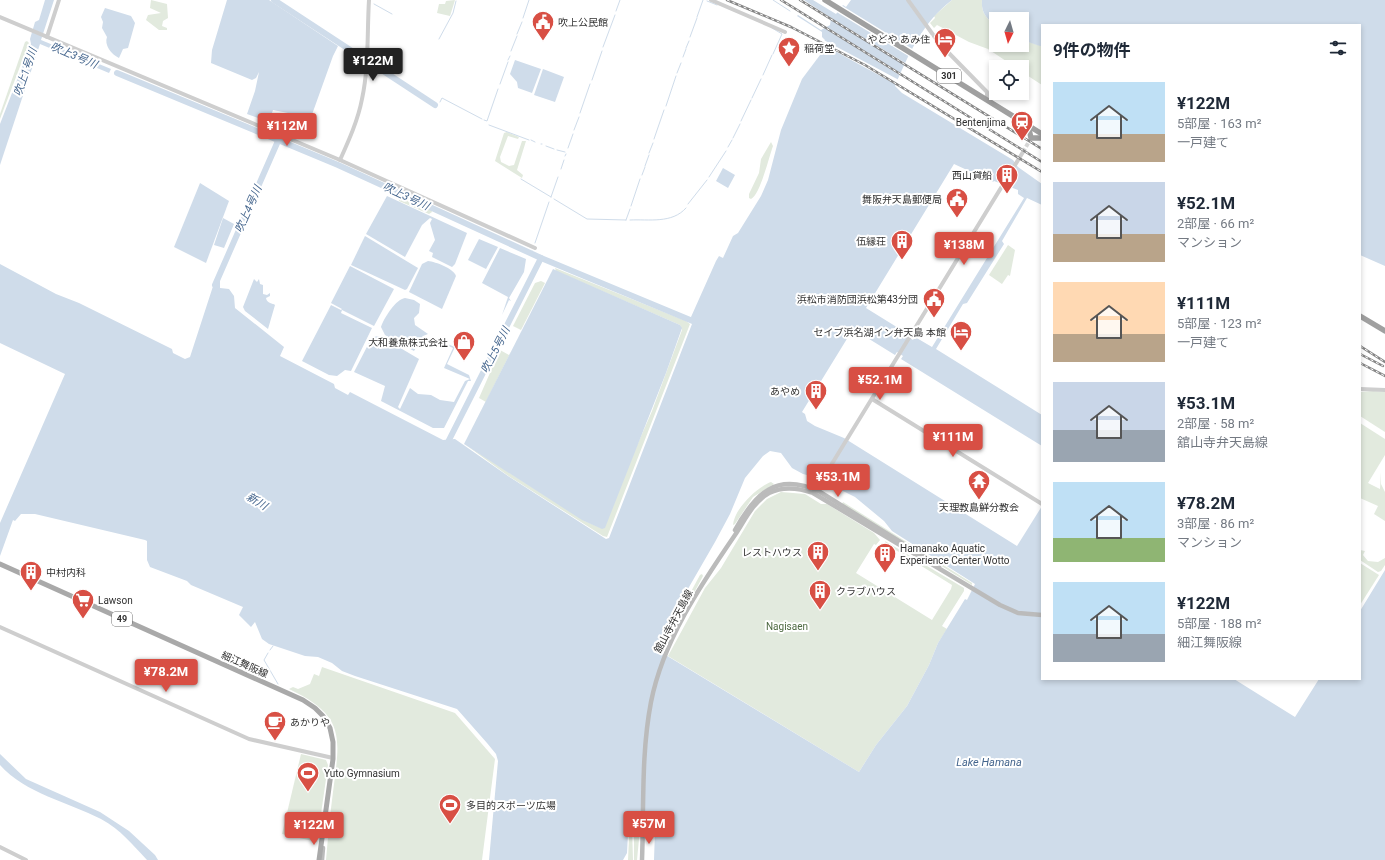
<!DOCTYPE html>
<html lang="ja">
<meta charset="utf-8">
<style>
:root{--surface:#fff;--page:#f2f2f3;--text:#1f2937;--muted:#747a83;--accent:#d84f44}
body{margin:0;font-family:Roboto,"Noto Sans JP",sans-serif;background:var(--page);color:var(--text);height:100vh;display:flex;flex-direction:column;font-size:15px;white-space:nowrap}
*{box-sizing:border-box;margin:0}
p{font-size:13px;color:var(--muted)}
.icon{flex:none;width:22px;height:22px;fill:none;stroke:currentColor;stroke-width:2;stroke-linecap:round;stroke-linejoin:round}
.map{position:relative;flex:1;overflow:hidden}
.panel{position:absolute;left:1041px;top:24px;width:320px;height:656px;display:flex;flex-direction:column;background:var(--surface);border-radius:0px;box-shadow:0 2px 6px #0003}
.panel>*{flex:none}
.needle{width:26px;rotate:185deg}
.fabs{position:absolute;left:989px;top:12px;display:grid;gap:8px}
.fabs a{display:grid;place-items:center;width:40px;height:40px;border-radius:0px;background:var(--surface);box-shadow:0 2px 6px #0003;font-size:20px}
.price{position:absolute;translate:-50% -34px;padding:0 9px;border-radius:4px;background:var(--accent);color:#fff;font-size:13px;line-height:26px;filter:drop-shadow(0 1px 2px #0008)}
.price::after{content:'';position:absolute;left:50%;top:24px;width:12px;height:9px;margin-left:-6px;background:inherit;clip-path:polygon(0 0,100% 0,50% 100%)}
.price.current{background:#222;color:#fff}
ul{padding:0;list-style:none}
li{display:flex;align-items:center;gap:12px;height:100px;padding:0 12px}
li span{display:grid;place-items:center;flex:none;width:112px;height:80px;border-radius:0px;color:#555}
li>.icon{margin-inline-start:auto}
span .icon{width:48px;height:48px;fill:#fffc;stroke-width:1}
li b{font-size:17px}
h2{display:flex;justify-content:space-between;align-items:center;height:48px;padding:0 12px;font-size:17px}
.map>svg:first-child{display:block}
</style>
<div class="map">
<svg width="1385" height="860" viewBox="0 0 1385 860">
<rect width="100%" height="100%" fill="#fff"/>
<g fill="#e2eade">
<polygon points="151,0 167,4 168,18 163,21 162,26 167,28 167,30 159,30 146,20 148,15 161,13 150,8"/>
<polygon points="455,0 450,16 437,13 439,4 445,4 446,1"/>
<path d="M952,0H982C981,13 986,18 996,26V45H1022V40L1042,46V85L1022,72V67H1015L988,49L969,42L937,25L934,28L930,23L935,18L934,16Z"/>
<polygon points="27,41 29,43 0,119 0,114 25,42"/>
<polygon points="507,132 519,137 518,139 508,136 500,157 501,162 509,166 514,165 522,141 526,141 517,170 523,175 522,178 495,161 504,133"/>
<path d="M771,142L773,146C769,157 760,195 751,199L749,198V194L759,173L761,159Z"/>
<polygon points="398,196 431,209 432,212 429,214 399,201"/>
<polygon points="1008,245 1015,250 1010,276 1008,275 1002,284 989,275"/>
<polygon points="555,268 686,321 690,324 607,537 603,536 507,475 466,445 585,521 601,528 652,411 682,330 680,325 556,271"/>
<polygon points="541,281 545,283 521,330 513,326 535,283"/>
<polygon points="500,350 509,355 512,350 471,431 486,402 479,398"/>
<polygon points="1373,391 1385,392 1385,432 1360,416 1360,392"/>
<polygon points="1360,423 1385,439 1385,455 1368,483 1380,489 1381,472 1381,484 1385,492 1385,521 1374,514 1378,506 1360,498"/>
<path d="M771,482L774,484L753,497L735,524L733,525C734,509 757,487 771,482Z"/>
<polygon points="781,492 805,494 821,504 827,504 874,533 880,540 876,545 874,544 856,573 932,620 951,589 952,585 886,544 885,541 964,588 964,591 942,626 947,629 938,643 929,665 907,706 876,745 859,772 668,656 705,588 721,568 755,511 767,499"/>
<polygon points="843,502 972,583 972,585 842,504"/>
<polygon points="1360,550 1365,551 1363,555 1368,561 1378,562 1385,558 1385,565 1381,571 1378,572 1360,560"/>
<polygon points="1360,563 1379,575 1360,605"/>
<polygon points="702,574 703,576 664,649 662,650 661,647 700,575"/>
<path d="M322,667L455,713L495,759L482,860H326C328,837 330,815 333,792C340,737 346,716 289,689L293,687L298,689L310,684L314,674L319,676Z"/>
<polygon points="301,754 326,760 328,765 317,842 282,834"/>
<polygon points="630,816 640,821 640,825 635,824 632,828 633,860 628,860"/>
<polygon points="637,825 640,826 640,829 637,860 634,860 634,827"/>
</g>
<g fill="#cfdcea" fill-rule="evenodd">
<polygon points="45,0 54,0 41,40 111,69 109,73 40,44 0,165 0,124 31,44 30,39 35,22 39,20"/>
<polygon points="227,0 269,0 338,46 333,56 305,134 293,127 296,118 288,113 273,110 269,122 247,114 255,91 259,72 256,78 252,80 211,63 212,50"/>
<path d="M804,0H813L836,14L843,5L846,7L851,0H952C923,22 909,53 895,86L902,93L1013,160L1018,167L1042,184V205L1027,198L1002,241L1004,244L967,303L963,304L936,349L1042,415V446L901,359L903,356L897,352L895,355L853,329L802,412L805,414L807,421L815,426L844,438L1017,546L1042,506V679H1234L1295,717L1319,679H1360V611L1385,570V860H654L655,830L629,813L627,853L623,860H489L498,761L496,754L487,743L457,709L355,676L342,671L332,663L318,657L305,656L269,644L262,639L255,622L251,627L239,615L243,607L191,585L187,581L150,567L147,560V541L145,540L35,514H21L15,521L13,520L0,556V523L65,374L0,343V264L56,294L79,303L172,349L173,353L185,359L190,357L216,277H220V288L229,289L234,296L235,308L284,347L280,356L334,384L335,388L348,395L350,392L443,440L455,439L508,476L606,539L609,538L692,324L691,317L716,261L719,256L723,258L733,236L738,233L761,196L768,180L781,130L802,79L823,51L822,48L816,47L820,46L825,40L822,37V32L797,16L798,15L821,30L830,25L831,18ZM954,164L993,182L994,181L1018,190V194L1024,198L932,347L915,337L913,340L907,336L908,334L866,308ZM770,451L781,453L792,468L803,474L827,480L835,487L855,497L884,521L892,531L975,584L967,600L965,599L938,643L929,665L907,706L876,745L859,772L659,651L666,636L670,620L715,542L730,514L745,478L763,456Z"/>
<path d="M982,0H1385V266L1360,255V25H1042V46H1040L1022,40V19H996V26C986,18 981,13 982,0Z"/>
<path d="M105,8L131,16L135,23L128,48L123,49L119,58C111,54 104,45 107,37L102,28L103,22L101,17Z"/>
<polygon points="515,60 541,69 532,93 518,88 517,82 510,74"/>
<polygon points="543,69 564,77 555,102 534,95"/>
<polygon points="723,168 735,175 728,188 716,181"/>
<polygon points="200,183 229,201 206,263 174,247"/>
<polygon points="387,196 467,233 455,264 452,267 432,257 433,253 429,251 435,240 430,223 432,219 430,218 422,225 405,257 366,234"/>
<polygon points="223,218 234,224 224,248 214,245"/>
<polygon points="365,236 418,268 407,289 405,290 351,265"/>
<polygon points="479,239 498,247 486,269 468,260"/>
<polygon points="500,248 526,259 524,272 509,298 511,301 509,300 502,315 508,297 482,283"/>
<path d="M428,261C436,262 453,268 456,276L442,309L409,292L422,264Z"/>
<polygon points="350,266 394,289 374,326 342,310 341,313 372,328 351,371 345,370 337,376 329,375 302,361 331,305 341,310 342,309 331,303"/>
<polygon points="553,269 680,325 682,328 666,373 605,528 602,529 582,520 464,444"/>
<path d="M254,279L257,282L259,279L260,284L263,285V294L267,295L270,293V296L266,298C267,304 273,303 275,305L268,329L245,311L243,307Z"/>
<path d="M405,298L414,300L420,304L419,313L414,318L415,325L428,334L423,336L414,351L385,335L381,327C384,318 396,299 405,298Z"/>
<polygon points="380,336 419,359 398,407 400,409 410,388 418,394 431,395 440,400 454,402 465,381 470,379 444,368 453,348 432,338 455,347 447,364 469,375 471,381 468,381 444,428 433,428 381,401 385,386 354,372 372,337"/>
<path d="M0,754L26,779L100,812L129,831L155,855L158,860H147C132,844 121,830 101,819C68,802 26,794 0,765Z"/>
</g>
<g fill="#fff">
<polygon points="841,5 914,50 910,57 835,11 838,11"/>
<polygon points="828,16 907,64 906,66 830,19"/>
<polygon points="825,26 902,74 901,76 823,27"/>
<polygon points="820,38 899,80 897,85 820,43 823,40"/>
</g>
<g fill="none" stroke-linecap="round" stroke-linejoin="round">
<g stroke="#cfdcea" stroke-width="1">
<polyline points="773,0 790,11"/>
<polyline points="707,1 717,5"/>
<polyline points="374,4 392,14"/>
<polyline points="616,11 620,0"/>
<polyline points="697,17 703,0"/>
<polyline points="523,18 529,0"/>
<polyline points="772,28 782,34 773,54"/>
<polyline points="517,34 522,22"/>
<polyline points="690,37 697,18"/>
<polyline points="439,39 453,13 456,1"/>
<polyline points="603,47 615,15"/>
<polyline points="686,48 689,41"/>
<polyline points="511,51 517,36"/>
<polyline points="683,57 686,49"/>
<polyline points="508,60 510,56"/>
<polyline points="677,73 681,63"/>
<polyline points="763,75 772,55"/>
<polyline points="592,80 602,51"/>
<polyline points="500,84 508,62"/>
<polyline points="752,98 761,79"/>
<polyline points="440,102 442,98 482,119"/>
<polyline points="435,105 436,105"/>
<polyline points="666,106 676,76"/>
<polyline points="580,113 590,84"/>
<polyline points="484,120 487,121 498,89"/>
<polyline points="741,121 751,100"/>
<polyline points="489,125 529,140"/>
<polyline points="574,130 579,117"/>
<polyline points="733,138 740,124"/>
<polyline points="654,139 664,110"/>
<polyline points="531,140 535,142"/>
<polyline points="541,144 542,144"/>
<polyline points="546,146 554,149"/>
<polyline points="728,147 732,140"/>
<polyline points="568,148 573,134"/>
<polyline points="557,150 565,152"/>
<polyline points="649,153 653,143"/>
<polyline points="565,156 566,154"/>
<polyline points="645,166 649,155"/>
<polyline points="561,169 564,160"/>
<polyline points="642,175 645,167"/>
<polyline points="709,177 726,151"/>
<polyline points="521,179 551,197"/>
<polyline points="551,197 558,177"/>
<polyline points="554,199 587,219 626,220"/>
<polyline points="688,204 707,180"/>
<polyline points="631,206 640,179"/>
<polyline points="626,220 630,209"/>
<path d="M630,220C649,219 672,224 686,208"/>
<polyline points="535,243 549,202"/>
<polyline points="531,254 532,251"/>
<polyline points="557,265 558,263"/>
<polyline points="270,650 273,646"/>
<polyline points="268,653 264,660 278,684"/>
</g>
<g stroke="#cfdcea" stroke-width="6">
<polyline points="274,0 361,57"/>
<polyline points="371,63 435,105"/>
<polyline points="117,73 338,165 541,258 695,322 697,324"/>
<polyline points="215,285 278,141"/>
<polyline points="446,446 541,258"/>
</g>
<polyline stroke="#d6d6d6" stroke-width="4" stroke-dasharray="4 2" stroke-linecap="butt" points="1023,152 1030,140"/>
<g stroke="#cecece" stroke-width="4">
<polyline points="711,0 785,32"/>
<polyline points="908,0 939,43 987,92 987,99"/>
<polyline points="0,17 340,160 535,248"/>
<polyline points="47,37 59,0"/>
<path d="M340,160C349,140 358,120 362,99C369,67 367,33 369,0"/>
<polyline points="1360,389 1385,390"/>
<polyline points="872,399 1042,504"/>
<polyline points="814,493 1023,152"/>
<polyline points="0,627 249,739 333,758"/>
<polyline points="0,847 26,860"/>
</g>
<g stroke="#bbb" stroke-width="4.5">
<path d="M735,530C755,494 776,471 820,492L939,566"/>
<polyline points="322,860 323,848"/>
<path d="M642,860C644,808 641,754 651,702C663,641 700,586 735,535C745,520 753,502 769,493C783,486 799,488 813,493L1000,605L1018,613L1042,615"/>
</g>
<polyline stroke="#a9a9a9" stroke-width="5" points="0,564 303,700 315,708 323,716 330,728 333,742 333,759 319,860"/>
<g stroke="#a0a0a0" stroke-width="5.5">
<polyline points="825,0 1042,134"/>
<polyline points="1028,125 1031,138 1042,138"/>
<polyline points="1360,316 1385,331"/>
</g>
<g stroke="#868686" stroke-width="2.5">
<g id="rail">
<polyline points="727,0 791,27 865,65 1042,172"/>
<polyline points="781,0 1042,162"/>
<polyline points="800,0 1042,149"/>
<polyline points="1360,346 1385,362"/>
<polyline points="1360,354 1383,366"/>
<polyline points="1360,363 1385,376"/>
</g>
</g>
<use href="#rail" stroke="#fff" stroke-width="1" stroke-dasharray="3" stroke-linecap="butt"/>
</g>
<defs>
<g id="civic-pin" transform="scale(1.15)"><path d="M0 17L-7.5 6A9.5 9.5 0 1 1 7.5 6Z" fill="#d84f44" stroke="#fff"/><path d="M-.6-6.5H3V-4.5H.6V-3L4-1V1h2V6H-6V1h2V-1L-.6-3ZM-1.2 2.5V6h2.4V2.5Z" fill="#fff"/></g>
<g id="hotel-pin" transform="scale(1.15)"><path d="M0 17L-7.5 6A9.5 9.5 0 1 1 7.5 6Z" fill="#d84f44" stroke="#fff"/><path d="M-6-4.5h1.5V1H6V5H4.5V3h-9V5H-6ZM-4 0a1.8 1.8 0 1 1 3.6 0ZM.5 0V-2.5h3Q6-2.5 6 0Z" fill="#fff"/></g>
<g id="sight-pin" transform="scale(1.15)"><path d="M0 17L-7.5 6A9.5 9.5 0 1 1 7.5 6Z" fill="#d84f44" stroke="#fff"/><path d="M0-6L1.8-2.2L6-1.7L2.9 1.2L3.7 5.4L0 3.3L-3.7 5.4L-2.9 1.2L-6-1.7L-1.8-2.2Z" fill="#fff"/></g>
<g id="station-pin" transform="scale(1.15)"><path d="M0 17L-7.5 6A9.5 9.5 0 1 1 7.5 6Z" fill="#d84f44" stroke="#fff"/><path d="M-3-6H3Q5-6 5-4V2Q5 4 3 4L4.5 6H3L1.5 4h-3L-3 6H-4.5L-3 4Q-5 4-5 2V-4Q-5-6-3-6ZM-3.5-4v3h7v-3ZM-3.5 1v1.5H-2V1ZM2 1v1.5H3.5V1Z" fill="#fff"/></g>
<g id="building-pin" transform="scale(1.15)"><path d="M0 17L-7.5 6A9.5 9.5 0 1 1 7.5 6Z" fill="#d84f44" stroke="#fff"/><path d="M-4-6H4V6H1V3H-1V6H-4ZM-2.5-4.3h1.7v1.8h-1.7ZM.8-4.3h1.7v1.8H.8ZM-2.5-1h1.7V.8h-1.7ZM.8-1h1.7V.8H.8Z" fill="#fff"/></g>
<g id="shop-pin" transform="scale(1.15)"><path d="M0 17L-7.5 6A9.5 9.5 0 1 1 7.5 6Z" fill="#d84f44" stroke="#fff"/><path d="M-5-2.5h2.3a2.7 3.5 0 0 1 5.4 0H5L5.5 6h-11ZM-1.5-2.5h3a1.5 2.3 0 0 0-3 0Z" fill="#fff"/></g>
<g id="temple-pin" transform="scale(1.15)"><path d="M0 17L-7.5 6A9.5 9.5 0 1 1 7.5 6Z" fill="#d84f44" stroke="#fff"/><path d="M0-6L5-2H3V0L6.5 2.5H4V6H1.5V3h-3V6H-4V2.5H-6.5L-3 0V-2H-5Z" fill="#fff"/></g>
<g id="supermarket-pin" transform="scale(1.15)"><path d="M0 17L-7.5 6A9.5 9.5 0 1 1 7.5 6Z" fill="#d84f44" stroke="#fff"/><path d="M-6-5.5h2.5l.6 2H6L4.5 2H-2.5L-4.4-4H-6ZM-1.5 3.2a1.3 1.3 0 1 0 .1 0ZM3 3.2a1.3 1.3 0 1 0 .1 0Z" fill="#fff"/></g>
<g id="cafe-pin" transform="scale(1.15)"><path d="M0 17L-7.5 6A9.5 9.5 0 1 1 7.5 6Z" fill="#d84f44" stroke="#fff"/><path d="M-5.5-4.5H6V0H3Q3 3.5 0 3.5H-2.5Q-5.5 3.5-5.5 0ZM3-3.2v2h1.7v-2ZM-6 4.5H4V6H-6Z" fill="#fff"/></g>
<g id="stadium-pin" transform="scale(1.15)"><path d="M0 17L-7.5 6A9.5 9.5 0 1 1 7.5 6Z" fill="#d84f44" stroke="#fff"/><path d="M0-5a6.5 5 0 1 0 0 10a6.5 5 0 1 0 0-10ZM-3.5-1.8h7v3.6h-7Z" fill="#fff"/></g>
</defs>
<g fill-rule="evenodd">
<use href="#civic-pin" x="543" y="22"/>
<use href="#hotel-pin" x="945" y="39"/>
<use href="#sight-pin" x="789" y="48"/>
<use href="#station-pin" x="1022" y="122"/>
<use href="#building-pin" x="1007" y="175"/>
<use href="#civic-pin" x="957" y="199"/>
<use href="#building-pin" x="902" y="241"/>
<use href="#civic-pin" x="934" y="299"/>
<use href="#hotel-pin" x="961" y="332"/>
<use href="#shop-pin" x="464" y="342"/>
<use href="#building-pin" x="816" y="391"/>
<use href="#temple-pin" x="979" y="481"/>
<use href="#building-pin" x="818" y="552"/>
<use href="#building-pin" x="885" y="554"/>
<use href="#building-pin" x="31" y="572"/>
<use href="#building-pin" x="820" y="591"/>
<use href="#supermarket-pin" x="83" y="600"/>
<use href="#cafe-pin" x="275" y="722"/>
<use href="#stadium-pin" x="308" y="773"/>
<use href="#stadium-pin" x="450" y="805"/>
</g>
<g text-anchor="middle" stroke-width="4" stroke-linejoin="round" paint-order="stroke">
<g fill="#fff" stroke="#6f6f6f" stroke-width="1">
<rect x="937" y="69" width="24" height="14" rx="3"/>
<rect x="112" y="612" width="20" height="14" rx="3"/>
</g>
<g font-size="9" font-weight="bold" fill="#313131">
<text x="949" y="79">301</text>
<text x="122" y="622">49</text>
</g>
<g font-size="10" fill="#313131" stroke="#fff" text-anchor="end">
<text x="558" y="26" text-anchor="start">吹上公民館</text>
<text x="930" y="43">やどや あみ住</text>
<text x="804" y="52" text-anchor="start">稲荷堂</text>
<text x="1006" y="126">Bentenjima</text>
<text x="992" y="179">西山貸船</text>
<text x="942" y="203">舞阪弁天島郵便局</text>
<text x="886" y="245">伍縁荘</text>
<text x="918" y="303">浜松市消防団浜松第43分団</text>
<text x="946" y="336">セイブ浜名湖イン弁天島 本館</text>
<text x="448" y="346">大和養魚株式会社</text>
<text x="800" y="395">あやめ</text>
<text x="979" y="511" text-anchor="middle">天理教島鮮分教会</text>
<text x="900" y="552" text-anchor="start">Hamanako Aquatic<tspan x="900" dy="12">Experience Center Wotto</tspan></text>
<text x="802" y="556">レストハウス</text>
<text x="46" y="576" text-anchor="start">中村内科</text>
<text x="836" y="595" text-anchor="start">クラブハウス</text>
<text x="98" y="604" text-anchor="start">Lawson</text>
<text x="290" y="726" text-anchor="start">あかりや</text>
<text x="324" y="777" text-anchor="start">Yuto Gymnasium</text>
<text x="466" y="809" text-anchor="start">多目的スポーツ広場</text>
</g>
<g font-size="10" fill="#313131" stroke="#fff">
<text transform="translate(673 621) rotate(-62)" y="4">舘山寺弁天島線</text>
<text transform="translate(245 664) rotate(24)" y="4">細江舞阪線</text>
</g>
<g font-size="10" fill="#4e6a42" stroke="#fff">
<text x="787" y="630">Nagisaen</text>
</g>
<g font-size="11" font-style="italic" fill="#45668e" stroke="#fff">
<text transform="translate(74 55) rotate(23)" y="4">吹上3号川</text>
<text transform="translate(25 72) rotate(-71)" y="4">吹上1号川</text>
<text transform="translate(406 196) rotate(25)" y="4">吹上3号川</text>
<text transform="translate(248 209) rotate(-66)" y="4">吹上4号川</text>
<text transform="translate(495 350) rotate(-63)" y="4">吹上5号川</text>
<text transform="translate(257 501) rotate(31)" y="4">新川</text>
<text x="989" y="766">Lake Hamana</text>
</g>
</g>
</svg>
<div class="fabs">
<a><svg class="needle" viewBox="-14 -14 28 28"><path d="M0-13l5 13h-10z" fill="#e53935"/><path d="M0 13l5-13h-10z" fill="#747a83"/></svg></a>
<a><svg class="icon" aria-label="locate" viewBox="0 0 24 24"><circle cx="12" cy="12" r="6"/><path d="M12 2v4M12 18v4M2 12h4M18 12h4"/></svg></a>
</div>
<b class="price current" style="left:373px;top:82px">¥122M</b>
<b class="price" style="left:287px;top:147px">¥112M</b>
<b class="price" style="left:964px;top:266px">¥138M</b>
<b class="price" style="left:880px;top:401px">¥52.1M</b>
<b class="price" style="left:953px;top:458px">¥111M</b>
<b class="price" style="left:838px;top:498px">¥53.1M</b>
<b class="price" style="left:166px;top:693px">¥78.2M</b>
<b class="price" style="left:649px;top:845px">¥57M</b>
<b class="price" style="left:314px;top:846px">¥122M</b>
<section class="panel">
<h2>9件の物件<svg class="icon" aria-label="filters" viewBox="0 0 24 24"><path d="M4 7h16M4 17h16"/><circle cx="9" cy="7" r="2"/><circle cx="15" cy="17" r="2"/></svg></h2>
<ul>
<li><span style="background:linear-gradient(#bfe0f5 65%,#b9a48a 0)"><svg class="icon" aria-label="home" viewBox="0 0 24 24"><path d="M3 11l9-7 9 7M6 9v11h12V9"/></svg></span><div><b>¥122M</b><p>5部屋 · 163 m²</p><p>一戸建て</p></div></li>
<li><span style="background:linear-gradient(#c9d6e8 65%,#b9a48a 0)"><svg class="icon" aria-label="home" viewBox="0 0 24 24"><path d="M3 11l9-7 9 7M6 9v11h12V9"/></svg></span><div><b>¥52.1M</b><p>2部屋 · 66 m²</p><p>マンション</p></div></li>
<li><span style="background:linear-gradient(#ffd9b3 65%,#b9a48a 0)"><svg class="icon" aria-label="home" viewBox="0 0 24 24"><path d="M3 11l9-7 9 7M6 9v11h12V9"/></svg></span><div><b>¥111M</b><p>5部屋 · 123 m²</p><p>一戸建て</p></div></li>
<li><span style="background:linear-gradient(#c9d6e8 60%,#9aa5b1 0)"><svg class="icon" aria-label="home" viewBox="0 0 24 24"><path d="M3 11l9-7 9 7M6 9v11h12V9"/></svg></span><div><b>¥53.1M</b><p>2部屋 · 58 m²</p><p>舘山寺弁天島線</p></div></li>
<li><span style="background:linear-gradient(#bfe0f5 70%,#8fb573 0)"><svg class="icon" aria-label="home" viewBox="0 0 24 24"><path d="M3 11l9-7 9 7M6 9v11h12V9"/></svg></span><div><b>¥78.2M</b><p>3部屋 · 86 m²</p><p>マンション</p></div></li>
<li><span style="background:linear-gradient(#bfe0f5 65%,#9aa5b1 0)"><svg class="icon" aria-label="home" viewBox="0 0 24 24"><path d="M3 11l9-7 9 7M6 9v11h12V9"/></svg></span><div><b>¥122M</b><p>5部屋 · 188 m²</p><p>細江舞阪線</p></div></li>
</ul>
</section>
</div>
